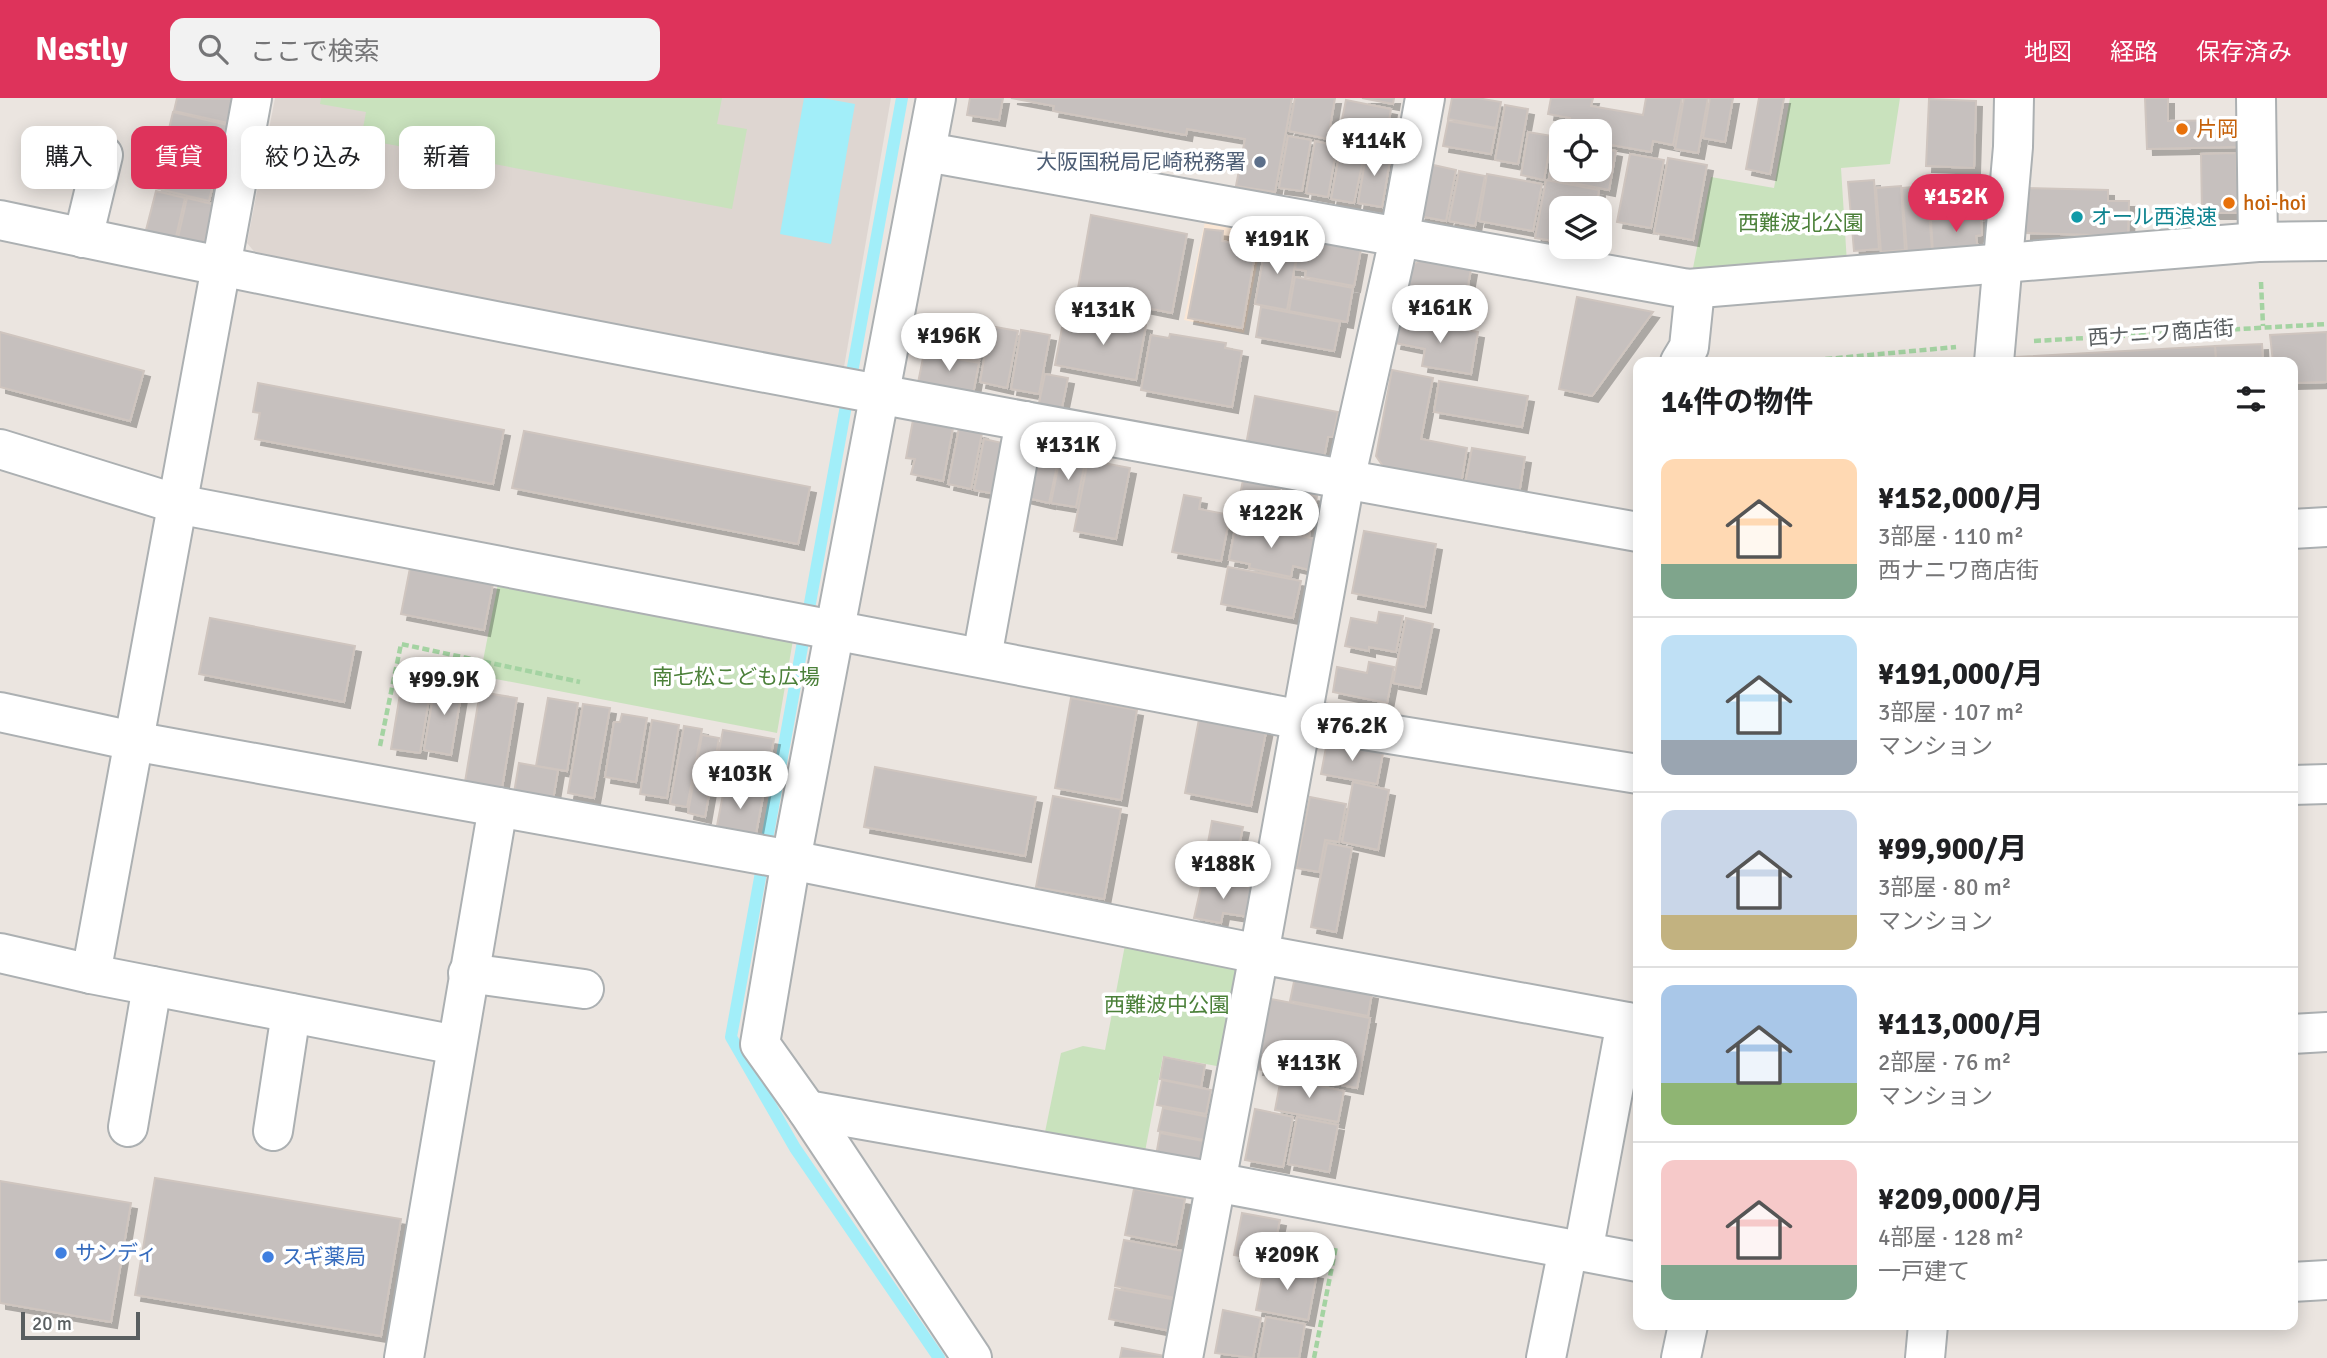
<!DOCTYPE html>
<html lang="ja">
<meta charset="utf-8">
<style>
:root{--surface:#fff;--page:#f2f2f2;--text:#202124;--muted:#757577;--line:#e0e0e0;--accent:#de335b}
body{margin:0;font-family:Signika,"Noto Sans JP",sans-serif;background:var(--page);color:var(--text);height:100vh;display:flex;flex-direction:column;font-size:26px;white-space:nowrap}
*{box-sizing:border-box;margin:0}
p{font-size:23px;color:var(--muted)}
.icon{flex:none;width:38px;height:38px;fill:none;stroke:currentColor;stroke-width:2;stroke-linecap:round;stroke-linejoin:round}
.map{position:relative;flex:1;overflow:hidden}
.details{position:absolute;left:1633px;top:259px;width:665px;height:973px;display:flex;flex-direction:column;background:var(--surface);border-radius:14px;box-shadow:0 4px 18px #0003}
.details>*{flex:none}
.hud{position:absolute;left:21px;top:28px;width:665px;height:63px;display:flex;gap:14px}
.tools{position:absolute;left:1549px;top:21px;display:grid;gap:14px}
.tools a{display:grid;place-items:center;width:63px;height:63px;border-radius:14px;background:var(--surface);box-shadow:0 4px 18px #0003;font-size:35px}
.scale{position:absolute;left:21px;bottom:18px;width:119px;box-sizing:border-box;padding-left:7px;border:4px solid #595e60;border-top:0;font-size:19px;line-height:24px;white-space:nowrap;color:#595e60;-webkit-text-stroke:5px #fff;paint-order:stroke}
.price{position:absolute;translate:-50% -60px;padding:0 16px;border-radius:24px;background:#fff;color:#222;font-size:23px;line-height:46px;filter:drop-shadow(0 2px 4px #0008)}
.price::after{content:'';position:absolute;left:50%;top:42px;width:21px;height:16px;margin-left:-10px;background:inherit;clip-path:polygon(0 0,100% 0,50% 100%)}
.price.current{background:var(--accent);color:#fff}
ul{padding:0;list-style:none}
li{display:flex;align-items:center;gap:21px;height:175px;padding:0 28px}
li+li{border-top:2px solid var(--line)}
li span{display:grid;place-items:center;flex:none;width:196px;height:140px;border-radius:14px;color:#555}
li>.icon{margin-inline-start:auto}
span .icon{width:84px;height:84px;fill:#fffc;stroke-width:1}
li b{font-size:30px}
h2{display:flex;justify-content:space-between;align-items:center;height:84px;padding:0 28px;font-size:30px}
.tag{padding:0 24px;border-radius:14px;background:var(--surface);box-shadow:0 4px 18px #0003;font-size:24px;line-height:63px}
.tag.current{background:var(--accent);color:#fff}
header{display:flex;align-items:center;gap:42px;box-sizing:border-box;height:98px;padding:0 35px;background:var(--accent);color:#fff}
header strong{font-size:33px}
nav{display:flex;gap:38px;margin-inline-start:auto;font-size:24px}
.search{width:490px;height:63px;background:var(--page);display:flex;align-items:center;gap:18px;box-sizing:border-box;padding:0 24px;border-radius:14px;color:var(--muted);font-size:26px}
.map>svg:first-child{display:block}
</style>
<header>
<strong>Nestly</strong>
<div class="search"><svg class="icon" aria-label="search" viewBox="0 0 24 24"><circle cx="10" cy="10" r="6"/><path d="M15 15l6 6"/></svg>ここで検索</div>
<nav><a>地図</a><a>経路</a><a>保存済み</a></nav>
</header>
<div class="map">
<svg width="2327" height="1260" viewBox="0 0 2327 1260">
<defs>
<filter id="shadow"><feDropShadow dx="6" dy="6" stdDeviation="0" flood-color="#0004"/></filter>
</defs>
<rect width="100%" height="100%" fill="#ebe5e0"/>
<polygon fill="#fbe7d5" points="1206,119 1264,130 1244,235 1184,222"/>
<polygon fill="#ded6d1" points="275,0 891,0 844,269 257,157 247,145"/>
<g fill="#c9e2bd">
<polygon points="321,0 722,0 717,26 747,31 732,111 361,41 366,14 320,6"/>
<polygon points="1790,0 1900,0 1890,66 1841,70 1847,165 1692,175 1711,79 1774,90"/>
<polygon points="498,486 793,542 777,635 480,578"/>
<polygon points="1125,847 1234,869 1239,879 1222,969 1163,958 1144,1059 1044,1039 1061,955 1083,948 1105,952"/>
</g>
<polygon fill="#a2eef9" points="804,0 822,0 855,6 831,146 780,136"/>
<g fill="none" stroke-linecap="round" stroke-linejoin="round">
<polyline stroke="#a2eef9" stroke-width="12" points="902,0 731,939 795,1050 939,1260"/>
</g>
<g fill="#c6c0be" stroke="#cfc5bf" stroke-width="2" filter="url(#shadow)">
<polygon points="177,0 234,1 228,25 174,13"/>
<polygon points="970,0 1003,0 999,22 967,17"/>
<polygon points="1011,0 1292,0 1275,94 1236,88 1245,41 1187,31 1186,37 1053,13 1054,8"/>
<polygon points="1295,0 1335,0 1328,41 1289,33"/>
<polygon points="1362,0 1394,0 1393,6"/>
<polygon points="1452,0 1477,0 1501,4 1496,30 1448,21"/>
<polygon points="1551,0 1593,0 1591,8 1643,17 1646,0 1682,0 1673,47 1653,43 1651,54 1600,45 1600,33 1567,33 1570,20 1548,16"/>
<polygon points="1684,0 1708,0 1698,55 1675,51"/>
<polygon points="1710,0 1733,0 1725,44 1703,40"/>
<polygon points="1759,0 1784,0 1770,76 1746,71"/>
<polygon points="2145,0 2168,0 2168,23 2237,22 2237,49 2147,51"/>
<polygon points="1929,1 1976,3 1974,70 1926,68"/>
<polygon points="1346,2 1391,11 1386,39 1340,31"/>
<polygon points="1505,7 1528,11 1518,66 1495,62"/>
<polygon points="173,14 227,27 221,51 167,39"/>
<polygon points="1448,23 1496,31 1491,56 1443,48"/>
<polygon points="1528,34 1552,38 1544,82 1521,77"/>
<polygon points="1288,38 1311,42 1302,93 1279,90"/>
<polygon points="167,39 221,53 215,77 162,64"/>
<polygon points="1556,42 1561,43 1561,72 1600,72 1600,50 1616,53 1609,92 1549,80"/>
<polygon points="1315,43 1337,48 1328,99 1306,95"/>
<polygon points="1341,47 1365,52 1354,105 1331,101"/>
<polygon points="1367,52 1391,56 1382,109 1358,105"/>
<polygon points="2236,55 2238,115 2202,115 2201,56"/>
<polygon points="1630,56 1664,62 1651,130 1617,124"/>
<polygon points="1668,60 1707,67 1693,142 1654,135"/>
<polygon points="161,66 215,78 209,103 155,90"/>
<polygon points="1429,66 1456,72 1446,123 1419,118"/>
<polygon points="1459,73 1485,78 1475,128 1449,123"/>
<polygon points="1487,76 1542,86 1533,133 1479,123"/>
<polygon points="1546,82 1599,92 1596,110 1561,110 1561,144 1535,140"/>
<polygon points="1874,82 1879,151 1854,153 1848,84"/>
<polygon points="1901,88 1905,152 1881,154 1876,90"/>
<polygon points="1927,88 1932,152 1907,154 1902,90"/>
<polygon points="1983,88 1986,115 1931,120 1928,92"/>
<polygon points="2026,90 2108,92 2108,103 2129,103 2128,138 2025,135"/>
<polygon points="156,93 185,100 175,143 145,136"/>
<polygon points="187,100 216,107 207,146 177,144"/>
<polygon points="1091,117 1187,136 1172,215 1077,196"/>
<polygon points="1981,118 1982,137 1976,138 1978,152 1933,155 1931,122"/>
<polygon points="1205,131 1223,133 1222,143 1256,150 1242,230 1188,220"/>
<polygon points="1312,142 1361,151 1354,188 1305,179 1306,173 1295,171 1300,144 1311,146"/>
<polygon points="1266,145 1298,150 1287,212 1255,206"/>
<polygon points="1421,162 1471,171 1461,227 1399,216 1407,171"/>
<polygon points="1295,179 1353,190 1347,224 1289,213"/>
<polygon points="1577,199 1653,214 1592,298 1559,291"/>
<polygon points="1261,209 1340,224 1334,253 1256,239"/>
<polygon points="1083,216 1146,227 1136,282 1055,267 1062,230 1079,233"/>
<polygon points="1400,220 1478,234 1471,276 1422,268 1425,251 1395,245"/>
<polygon points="930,224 985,234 979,263 924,253"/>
<polygon points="990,228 1018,233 1007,290 980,284"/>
<polygon points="1021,232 1050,237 1039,296 1011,291"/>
<polygon points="0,234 144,273 130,323 0,289"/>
<polygon points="2327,234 2327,284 2292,285 2292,264 2273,264 2270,237"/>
<polygon points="1170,236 1226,245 1225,250 1242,253 1232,309 1141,292 1151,237 1169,240"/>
<polygon points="2262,246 2263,264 2216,264 2215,248"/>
<polygon points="2215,248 2216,264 2016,264 2016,259"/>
<polygon points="924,255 979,265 973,296 918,285"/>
<polygon points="1392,272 1433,280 1421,341 1467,350 1461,386 1385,371 1376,358"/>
<polygon points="1045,276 1068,280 1061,314 1038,310"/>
<polygon points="1439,283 1528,298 1522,329 1434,314"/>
<polygon points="258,285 504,332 493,386 255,341 260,315 253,314"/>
<polygon points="1255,298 1338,314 1333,339 1328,339 1324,360 1246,347"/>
<polygon points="913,322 953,330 943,383 911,376 915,361 906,360"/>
<polygon points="959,330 982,335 971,391 948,386"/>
<polygon points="524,333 810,389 798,446 512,390"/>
<polygon points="984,341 1011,347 1001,397 974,392"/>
<polygon points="1472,350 1525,359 1519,396 1465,386"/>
<polygon points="1031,359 1058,363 1049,405 1023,399"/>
<polygon points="1060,359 1085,364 1076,409 1051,405"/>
<polygon points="1088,362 1130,370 1116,441 1074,433"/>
<polygon points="1243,382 1280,390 1272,430 1235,423"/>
<polygon points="1283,392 1317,398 1309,438 1275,432"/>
<polygon points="1184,397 1201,400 1199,411 1230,417 1221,463 1172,454"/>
<polygon points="1236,425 1316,441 1310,472 1293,468 1291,479 1249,470 1250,466 1229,462"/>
<polygon points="1364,433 1436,446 1425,509 1352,495"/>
<polygon points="1228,469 1301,483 1293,520 1221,506"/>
<polygon points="410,470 493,486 484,532 401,516"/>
<polygon points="1379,514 1403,518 1396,554 1369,549 1369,553 1345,548 1351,520 1377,525"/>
<polygon points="210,520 355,548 344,604 199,576"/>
<polygon points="1406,520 1433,526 1420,590 1393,585"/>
<polygon points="1369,564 1394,569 1387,605 1333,594 1337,569 1367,575"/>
<polygon points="403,578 432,583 420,655 391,651"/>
<polygon points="436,581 463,585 451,657 424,652"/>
<polygon points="480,594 517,600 502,690 465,684"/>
<polygon points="548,600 578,605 567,673 536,668"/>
<polygon points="1071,600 1137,612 1121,702 1055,690"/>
<polygon points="583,606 610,610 594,700 568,695"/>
<polygon points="622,616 647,620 636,684 605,679 614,624 620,624"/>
<polygon points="1200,616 1267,629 1251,708 1185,695"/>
<polygon points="652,622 679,627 667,700 640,696"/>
<polygon points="684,628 702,631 687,709 670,706"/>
<polygon points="723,632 774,641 765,688 714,678"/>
<polygon points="702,637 719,640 705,719 688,715"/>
<polygon points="1327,644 1383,655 1377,686 1321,676"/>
<polygon points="519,665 558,672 553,702 514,695"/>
<polygon points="875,669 1036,699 1025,758 864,729"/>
<polygon points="1353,684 1389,692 1378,752 1342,744"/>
<polygon points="725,686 764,693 755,741 716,733"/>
<polygon points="1053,698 1121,711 1104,801 1036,789"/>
<polygon points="1310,699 1346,706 1339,744 1325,742 1319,774 1296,770"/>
<polygon points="1212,723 1243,729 1239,748 1261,753 1256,781 1203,772"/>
<polygon points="1327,745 1352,750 1336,834 1311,829"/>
<polygon points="1203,780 1254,790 1249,819 1223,815 1221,825 1194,820"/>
<polygon points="1295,879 1372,895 1368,918 1290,903"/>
<polygon points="1271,901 1370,920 1357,990 1257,971"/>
<polygon points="1164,959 1205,967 1201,989 1160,981"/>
<polygon points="1281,980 1344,993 1338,1024 1275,1012"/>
<polygon points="1162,982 1211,992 1206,1016 1157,1007"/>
<polygon points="1163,1010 1214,1020 1209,1043 1158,1033"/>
<polygon points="1255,1011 1293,1019 1283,1069 1245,1062"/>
<polygon points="1297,1019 1338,1027 1329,1074 1288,1066"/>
<polygon points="1160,1035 1209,1044 1207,1054 1193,1065 1156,1058"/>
<polygon points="155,1080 401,1121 381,1238 135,1197"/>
<polygon points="0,1083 131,1105 111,1224 0,1205"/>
<polygon points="1134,1091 1185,1101 1176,1147 1125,1137"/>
<polygon points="1242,1115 1280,1122 1271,1164 1234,1157"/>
<polygon points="1124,1142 1188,1154 1180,1201 1115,1188"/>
<polygon points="1265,1165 1317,1175 1308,1222 1256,1212"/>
<polygon points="1115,1191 1177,1202 1171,1233 1109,1221"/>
<polygon points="1223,1212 1261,1220 1253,1260 1215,1255"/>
<polygon points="1266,1219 1305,1226 1299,1260 1258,1260"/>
<polygon points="1122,1250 1165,1258 1165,1260 1120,1260"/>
</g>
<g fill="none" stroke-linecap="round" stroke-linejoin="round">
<g stroke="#acb0b2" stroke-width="42">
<g id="minor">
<polyline points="936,0 791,762 760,946 807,1012 972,1260"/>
<polyline points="2256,0 2258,144"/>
<polyline points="927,54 1688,191 2258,144 2327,143"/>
<path d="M0,122C544,238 1091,336 1638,434"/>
<polyline points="83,140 103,57"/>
<polyline points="1680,264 1689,249 1695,191"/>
<polyline points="1994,264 2013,49 2014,0"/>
<polyline points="0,351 177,406 1302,622 1638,676"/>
<polyline points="2292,431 2327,429"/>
<polyline points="982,559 1025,323"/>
<polyline points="0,614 133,643 791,762 1259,856 1638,926"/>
<polyline points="2292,687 2327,686"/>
<polyline points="0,855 91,876 456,947"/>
<polyline points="468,875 584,891"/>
<polyline points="91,876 252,0"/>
<polyline points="2292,936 2327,934"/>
<polyline points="807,1012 1215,1084 1638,1164"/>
<polyline points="128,1029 152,888"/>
<polyline points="273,1033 291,915"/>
<polyline points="1583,1154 1626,924"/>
<polyline points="2292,1184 2327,1182"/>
<polyline points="404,1260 498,709"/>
<polyline points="1183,1260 1259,856 1345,382 1399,141 1425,0"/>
<polyline points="1546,1260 1568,1151"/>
<polyline points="1681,1260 1688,1227"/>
<polyline points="1925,1260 1928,1227"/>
</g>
</g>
<g stroke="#a4d3a2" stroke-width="4.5" stroke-dasharray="7 3.5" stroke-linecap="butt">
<polyline points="2261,184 2263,228"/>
<polyline points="2034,243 2327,226"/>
<polyline points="1794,264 1956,249"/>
<polyline points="380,648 401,546 580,584"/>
<polyline points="1314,1260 1336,1148"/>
</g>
<use href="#minor" stroke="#fff" stroke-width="38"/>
</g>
<g fill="#e8710a" stroke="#fff" stroke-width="2.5">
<circle cx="2182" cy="31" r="7"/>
<circle cx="2229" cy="105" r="7"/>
</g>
<circle fill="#5c6f8a" stroke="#fff" stroke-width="2.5" cx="1260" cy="64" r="7"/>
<circle fill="#0f9aa8" stroke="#fff" stroke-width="2.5" cx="2077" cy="119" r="7"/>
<g fill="#3f7fe0" stroke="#fff" stroke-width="2.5">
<circle cx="61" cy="1155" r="7"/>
<circle cx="268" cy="1159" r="7"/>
</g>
<g text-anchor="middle" stroke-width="7" stroke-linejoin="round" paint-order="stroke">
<g font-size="21" fill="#c56008" stroke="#fff" text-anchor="start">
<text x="2196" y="38">片岡</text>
<text x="2243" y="112">hoi-hoi</text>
</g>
<g font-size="21" fill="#4e5e75" stroke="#fff" text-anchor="end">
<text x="1246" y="71">大阪国税局尼崎税務署</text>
</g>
<g font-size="21" fill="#0d838f" stroke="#fff" text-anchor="start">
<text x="2091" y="126">オール西浪速</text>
</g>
<g font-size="21" fill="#4b8039" stroke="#fff">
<text x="1801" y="132">西難波北公園</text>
<text x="736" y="586">南七松こども広場</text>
<text x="1167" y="914">西難波中公園</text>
</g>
<g font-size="21" fill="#595e60" stroke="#fff">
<text transform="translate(2161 235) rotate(-4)" y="7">西ナニワ商店街</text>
</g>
<g font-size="21" fill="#366cbe" stroke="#fff" text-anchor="start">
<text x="75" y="1162">サンディ</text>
<text x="282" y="1166">スギ薬局</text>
</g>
</g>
</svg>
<div class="tools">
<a><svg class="icon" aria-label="locate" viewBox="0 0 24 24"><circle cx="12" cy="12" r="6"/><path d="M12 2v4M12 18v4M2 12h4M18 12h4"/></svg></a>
<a><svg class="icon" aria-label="layers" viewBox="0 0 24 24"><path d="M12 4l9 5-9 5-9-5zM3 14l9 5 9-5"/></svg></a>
</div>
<div class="scale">20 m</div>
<b class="price" style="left:1374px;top:80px">¥114K</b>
<b class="price current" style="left:1956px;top:136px">¥152K</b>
<b class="price" style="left:1277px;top:178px">¥191K</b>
<b class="price" style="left:1440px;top:247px">¥161K</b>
<b class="price" style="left:1103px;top:249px">¥131K</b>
<b class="price" style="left:949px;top:275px">¥196K</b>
<b class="price" style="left:1068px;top:384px">¥131K</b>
<b class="price" style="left:1271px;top:452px">¥122K</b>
<b class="price" style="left:444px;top:619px">¥99.9K</b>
<b class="price" style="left:1352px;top:665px">¥76.2K</b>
<b class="price" style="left:740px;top:713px">¥103K</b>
<b class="price" style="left:1223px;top:803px">¥188K</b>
<b class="price" style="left:1309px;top:1002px">¥113K</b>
<b class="price" style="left:1287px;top:1194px">¥209K</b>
<div class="hud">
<a class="tag">購入</a>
<a class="tag current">賃貸</a>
<a class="tag">絞り込み</a>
<a class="tag">新着</a>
</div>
<section class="details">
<h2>14件の物件<svg class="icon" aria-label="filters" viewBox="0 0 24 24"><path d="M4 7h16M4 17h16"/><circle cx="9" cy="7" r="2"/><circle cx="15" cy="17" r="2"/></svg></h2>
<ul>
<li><span style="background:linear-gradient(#ffd9b3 75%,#7fa58c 0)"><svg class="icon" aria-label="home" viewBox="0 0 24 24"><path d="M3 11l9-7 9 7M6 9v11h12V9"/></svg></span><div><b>¥152,000/月</b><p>3部屋 · 110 m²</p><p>西ナニワ商店街</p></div></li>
<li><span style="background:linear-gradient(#bfe0f5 75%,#9aa5b1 0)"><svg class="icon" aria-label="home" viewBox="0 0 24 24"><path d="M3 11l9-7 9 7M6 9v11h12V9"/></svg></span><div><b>¥191,000/月</b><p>3部屋 · 107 m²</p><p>マンション</p></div></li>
<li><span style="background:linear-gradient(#c9d6e8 75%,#c2b280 0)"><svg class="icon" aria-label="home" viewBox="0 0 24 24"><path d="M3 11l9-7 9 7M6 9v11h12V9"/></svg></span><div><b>¥99,900/月</b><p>3部屋 · 80 m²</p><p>マンション</p></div></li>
<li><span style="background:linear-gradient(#a9c7e8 70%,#8fb573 0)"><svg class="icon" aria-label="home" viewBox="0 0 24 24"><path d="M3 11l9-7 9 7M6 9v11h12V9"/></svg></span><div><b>¥113,000/月</b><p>2部屋 · 76 m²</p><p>マンション</p></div></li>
<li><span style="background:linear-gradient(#f6c9c9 75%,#7fa58c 0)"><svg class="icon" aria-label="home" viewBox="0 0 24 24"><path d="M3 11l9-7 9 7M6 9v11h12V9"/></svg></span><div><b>¥209,000/月</b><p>4部屋 · 128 m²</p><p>一戸建て</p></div></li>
</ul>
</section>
</div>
